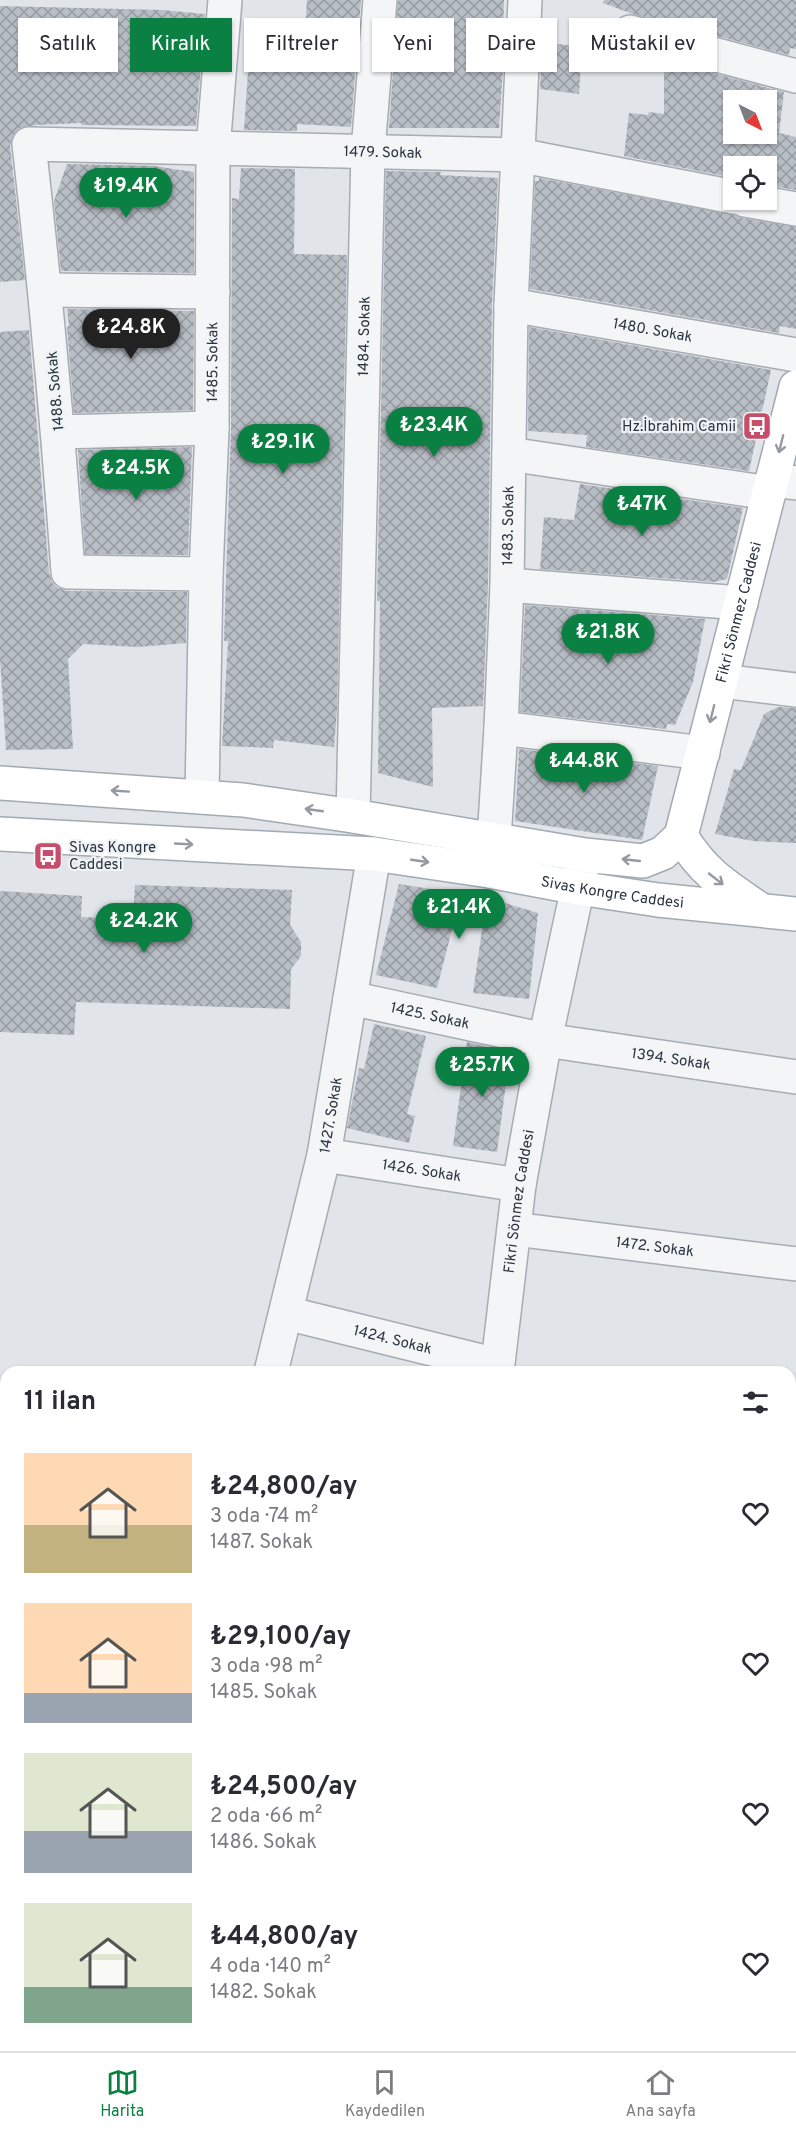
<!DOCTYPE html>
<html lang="tr">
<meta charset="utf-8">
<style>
:root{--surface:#fff;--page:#f2f2f3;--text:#2b2b33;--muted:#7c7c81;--line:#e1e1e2;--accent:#0b8043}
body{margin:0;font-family:Overpass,sans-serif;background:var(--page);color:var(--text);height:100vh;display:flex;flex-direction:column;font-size:22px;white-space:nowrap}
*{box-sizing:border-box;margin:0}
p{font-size:20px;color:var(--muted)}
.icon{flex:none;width:33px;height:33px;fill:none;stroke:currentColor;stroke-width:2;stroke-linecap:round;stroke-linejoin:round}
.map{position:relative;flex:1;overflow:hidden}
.sheet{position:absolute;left:0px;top:1366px;width:796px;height:686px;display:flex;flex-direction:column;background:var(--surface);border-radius:18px 18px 0 0;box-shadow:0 2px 4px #0004}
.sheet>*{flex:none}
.hud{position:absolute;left:18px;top:18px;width:760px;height:54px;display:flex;gap:12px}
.needle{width:39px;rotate:138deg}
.controls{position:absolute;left:723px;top:90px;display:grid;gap:12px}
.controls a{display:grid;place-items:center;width:54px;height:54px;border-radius:0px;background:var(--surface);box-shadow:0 2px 4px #0004;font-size:30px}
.price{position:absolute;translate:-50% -51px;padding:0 14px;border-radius:21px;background:var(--accent);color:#fff;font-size:20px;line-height:39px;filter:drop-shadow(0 2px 3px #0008)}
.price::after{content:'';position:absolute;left:50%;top:36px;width:18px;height:14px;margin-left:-9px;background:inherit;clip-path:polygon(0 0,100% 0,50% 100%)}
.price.active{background:#222;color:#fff}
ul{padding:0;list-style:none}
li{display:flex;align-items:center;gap:18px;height:150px;padding:0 24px}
li span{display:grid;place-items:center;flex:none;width:168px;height:120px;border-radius:0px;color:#555}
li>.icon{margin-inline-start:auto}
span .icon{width:72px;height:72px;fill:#fffc;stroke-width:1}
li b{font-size:26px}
h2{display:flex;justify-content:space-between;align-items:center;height:72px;padding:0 24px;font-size:26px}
.tag{padding:0 21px;border-radius:0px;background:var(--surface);box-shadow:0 2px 4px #0004;font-size:21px;line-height:54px}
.tag.active{background:var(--accent);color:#fff}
.dock{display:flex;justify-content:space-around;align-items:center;height:84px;border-top:2px solid var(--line);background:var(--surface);font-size:16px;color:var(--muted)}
.dock a{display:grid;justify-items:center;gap:3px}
.dock .active{color:var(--accent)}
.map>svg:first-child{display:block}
</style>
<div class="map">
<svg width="796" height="2051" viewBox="0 0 796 2051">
<defs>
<pattern id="building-cross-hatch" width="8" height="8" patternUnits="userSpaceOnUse" patternTransform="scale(1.5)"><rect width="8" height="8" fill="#b8bec5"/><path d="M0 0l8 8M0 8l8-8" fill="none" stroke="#969ba1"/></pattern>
</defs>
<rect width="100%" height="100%" fill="#e1e4e8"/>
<g fill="url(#building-cross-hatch)" fill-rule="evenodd">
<polygon points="307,0 361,0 351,127 297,124 297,131 244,130 250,42 304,45"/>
<polygon points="398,0 504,0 503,37 505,37 499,128 389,128"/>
<polygon points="604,0 796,0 796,49 790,48 789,55 633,14 603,3"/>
<polygon points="0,6 162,10 205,14 196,126 81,125 82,123 36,125 20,128 13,135 10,146 25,280 0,282"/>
<polygon points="542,42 582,47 579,94 540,89"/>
<path d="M664,60L784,92L779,133L796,137V190L766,185V166H734V178L624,156L629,113L648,115L649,112L664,114ZM734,100H766V134H734Z"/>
<polygon points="67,164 153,166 194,172 194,273 61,271 54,201"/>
<polygon points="241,168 295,169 294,254 347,255 337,710 334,747 274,740 273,748 222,746 228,641 224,641 231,428 232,198 239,199"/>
<polygon points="386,171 441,172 440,175 498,178 492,304 488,584 483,706 432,708 433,787 378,773 380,601 377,601"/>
<polygon points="539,178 735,215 742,218 796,227 796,329 780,326 779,333 530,289 535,181 539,181"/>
<polygon points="67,309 194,311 193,410 74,413 67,327 69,326"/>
<polygon points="529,327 771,370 749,471 586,447 587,435 528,431"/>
<polygon points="29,330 49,573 52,582 58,588 68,591 187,592 186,643 138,647 83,644 68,659 73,749 6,750 0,658 0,332"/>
<polygon points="192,447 188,555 85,554 78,450"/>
<polygon points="580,484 743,508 727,579 714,582 540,569 544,517 574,520"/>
<polygon points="525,605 705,619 693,682 675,725 667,724 666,729 520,712"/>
<polygon points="778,707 796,708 796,843 753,841 715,834 734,769 741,770 764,714"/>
<polygon points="519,749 658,766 642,840 515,821"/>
<polygon points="399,884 488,898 538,913 529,999 473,993 483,923 455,918 437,988 376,975"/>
<polygon points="135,885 292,890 290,925 301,942 301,956 291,969 290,1009 76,1002 74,1035 0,1032 0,891 82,896 81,917 133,919"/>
<polygon points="374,1024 426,1036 407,1114 415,1116 409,1143 347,1128 359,1068 364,1069"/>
<polygon points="467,1042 510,1052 497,1152 453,1146"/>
</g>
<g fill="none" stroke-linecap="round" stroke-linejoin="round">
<g stroke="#a6acb2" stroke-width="36">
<g id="minor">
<polyline points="630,32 796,76"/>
<polyline points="745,200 796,209"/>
<polyline points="45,290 213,292"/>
<path id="s1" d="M511,305L796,355"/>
<polyline points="58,432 212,428"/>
<polyline points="509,454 769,493"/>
<polyline points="772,480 796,483"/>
<path id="s2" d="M206,574L68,572C58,429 45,286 29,144L518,155L734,197"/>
<polyline points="507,585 741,603"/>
<polyline points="721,681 796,690"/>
<polyline points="501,728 703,753"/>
<path id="s3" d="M202,797L206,574L212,428L213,149L225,0"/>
<path id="s4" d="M353,816L368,151L380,0"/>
<path id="s5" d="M490,867L494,840L501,728L507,585L511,305L525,0"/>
<path id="s6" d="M350,998L545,1040L796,1077"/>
<path id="s7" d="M324,1155L519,1185"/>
<path id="s8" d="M514,1229L796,1264"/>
<path id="s9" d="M286,1313L497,1365"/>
<path id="s10" d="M271,1372L324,1155L374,854"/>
<path id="s11" d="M497,1372L519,1185L545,1040L584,859"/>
<polyline points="790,1458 796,1458"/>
<polyline points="790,1639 796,1639"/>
<polyline points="0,1854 6,1856"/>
<polyline points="588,2046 588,2051"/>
<polyline points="781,2046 781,2051"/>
<polyline points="360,2051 362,2046"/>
</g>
</g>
<g stroke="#a1aab3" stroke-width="36">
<g id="major">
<polyline points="0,783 243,800 353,816 585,855 643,861 663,853 681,836"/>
<path id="s12" d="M0,834L374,854L489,871L579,888L658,900L796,914"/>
<path id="s13" d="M681,836L796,387"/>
<path d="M681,836C704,873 723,884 758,908"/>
</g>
</g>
<use href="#minor" stroke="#f3f5f7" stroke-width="33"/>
<use href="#major" stroke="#fff" stroke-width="33"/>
</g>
<defs><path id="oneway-shaft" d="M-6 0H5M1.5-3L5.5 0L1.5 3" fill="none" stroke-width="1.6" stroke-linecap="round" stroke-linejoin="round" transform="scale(1.5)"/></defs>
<g stroke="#949a9f">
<use href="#oneway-shaft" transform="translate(781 444) rotate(104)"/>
<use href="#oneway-shaft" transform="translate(712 714) rotate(104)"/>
<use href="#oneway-shaft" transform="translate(120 791) rotate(-176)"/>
<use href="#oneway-shaft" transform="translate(314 810) rotate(-172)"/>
<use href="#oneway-shaft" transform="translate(184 844) rotate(3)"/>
<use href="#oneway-shaft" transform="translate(631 860) rotate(-174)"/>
<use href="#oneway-shaft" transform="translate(420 861) rotate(8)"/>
<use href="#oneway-shaft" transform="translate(716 879) rotate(38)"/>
</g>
<defs>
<g id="bus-square" transform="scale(1.5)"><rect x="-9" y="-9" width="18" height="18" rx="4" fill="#c54e6b" stroke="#f0f3f6"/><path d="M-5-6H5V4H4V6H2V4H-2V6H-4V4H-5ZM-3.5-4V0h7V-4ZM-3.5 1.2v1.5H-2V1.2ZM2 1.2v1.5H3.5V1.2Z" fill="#fff"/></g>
</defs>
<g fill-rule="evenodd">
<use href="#bus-square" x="757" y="426"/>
<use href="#bus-square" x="48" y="856"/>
</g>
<g text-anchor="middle" stroke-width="4.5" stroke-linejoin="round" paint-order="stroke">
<g font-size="15" fill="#2a343f" stroke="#f0f3f6">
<text dy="5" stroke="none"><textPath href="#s2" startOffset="922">1479. Sokak</textPath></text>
<text dy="5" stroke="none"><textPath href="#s1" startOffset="144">1480. Sokak</textPath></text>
<text dy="5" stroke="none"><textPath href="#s4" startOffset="480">1484. Sokak</textPath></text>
<text dy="5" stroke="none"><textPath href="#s3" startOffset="435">1485. Sokak</textPath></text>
<text transform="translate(55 391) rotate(-95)" y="5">1488. Sokak</text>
<text dy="5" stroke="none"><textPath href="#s5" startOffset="342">1483. Sokak</textPath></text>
<text dy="5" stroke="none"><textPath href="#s13" startOffset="231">Fikri Sönmez Caddesi</textPath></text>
<text dy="5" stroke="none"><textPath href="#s12" startOffset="616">Sivas Kongre Caddesi</textPath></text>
<text dy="5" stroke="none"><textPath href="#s6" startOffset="82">1425. Sokak</textPath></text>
<text dy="5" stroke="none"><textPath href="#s6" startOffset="327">1394. Sokak</textPath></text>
<text dy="5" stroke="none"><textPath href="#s10" startOffset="264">1427. Sokak</textPath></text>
<text dy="5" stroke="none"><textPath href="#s7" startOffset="99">1426. Sokak</textPath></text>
<text dy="5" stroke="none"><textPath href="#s11" startOffset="172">Fikri Sönmez Caddesi</textPath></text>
<text dy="5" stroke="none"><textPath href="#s8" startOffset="142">1472. Sokak</textPath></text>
<text dy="5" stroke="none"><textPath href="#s9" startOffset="110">1424. Sokak</textPath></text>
</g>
<g font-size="15" fill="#2a343f" stroke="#f0f3f6" text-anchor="end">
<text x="736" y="431">Hz.İbrahim Camii</text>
<text x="69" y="852" text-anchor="start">Sivas Kongre<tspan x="69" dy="17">Caddesi</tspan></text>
</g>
</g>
</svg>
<div class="controls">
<a><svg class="needle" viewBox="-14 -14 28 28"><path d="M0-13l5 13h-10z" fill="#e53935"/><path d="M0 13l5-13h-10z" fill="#7c7c81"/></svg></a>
<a><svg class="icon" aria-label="locate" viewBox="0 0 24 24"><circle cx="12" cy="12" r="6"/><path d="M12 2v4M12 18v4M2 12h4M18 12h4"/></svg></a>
</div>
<b class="price" style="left:126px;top:219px">₺19.4K</b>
<b class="price active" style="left:131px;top:360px">₺24.8K</b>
<b class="price" style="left:434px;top:458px">₺23.4K</b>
<b class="price" style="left:283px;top:475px">₺29.1K</b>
<b class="price" style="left:136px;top:501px">₺24.5K</b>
<b class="price" style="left:642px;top:537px">₺47K</b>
<b class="price" style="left:608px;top:665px">₺21.8K</b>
<b class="price" style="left:584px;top:794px">₺44.8K</b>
<b class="price" style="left:459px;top:940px">₺21.4K</b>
<b class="price" style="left:144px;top:954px">₺24.2K</b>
<b class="price" style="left:482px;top:1098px">₺25.7K</b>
<div class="hud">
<a class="tag">Satılık</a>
<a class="tag active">Kiralık</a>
<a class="tag">Filtreler</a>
<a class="tag">Yeni</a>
<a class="tag">Daire</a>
<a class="tag">Müstakil ev</a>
</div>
<section class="sheet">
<h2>11 ilan<svg class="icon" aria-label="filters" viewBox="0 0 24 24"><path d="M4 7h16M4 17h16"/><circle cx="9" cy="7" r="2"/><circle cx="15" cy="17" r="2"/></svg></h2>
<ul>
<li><span style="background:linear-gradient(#ffd9b3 60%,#c2b280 0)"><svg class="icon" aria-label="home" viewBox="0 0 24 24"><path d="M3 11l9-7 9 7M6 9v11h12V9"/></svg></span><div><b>₺24,800/ay</b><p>3 oda · 74 m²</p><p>1487. Sokak</p></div><svg class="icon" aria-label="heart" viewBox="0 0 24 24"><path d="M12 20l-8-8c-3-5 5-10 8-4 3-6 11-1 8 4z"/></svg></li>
<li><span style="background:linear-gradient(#ffd9b3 75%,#9aa5b1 0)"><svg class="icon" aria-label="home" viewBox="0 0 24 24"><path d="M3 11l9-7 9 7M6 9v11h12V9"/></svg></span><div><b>₺29,100/ay</b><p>3 oda · 98 m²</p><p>1485. Sokak</p></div><svg class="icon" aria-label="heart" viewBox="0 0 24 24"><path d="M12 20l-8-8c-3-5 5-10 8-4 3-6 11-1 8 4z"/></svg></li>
<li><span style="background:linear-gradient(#dfe7d0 65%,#9aa5b1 0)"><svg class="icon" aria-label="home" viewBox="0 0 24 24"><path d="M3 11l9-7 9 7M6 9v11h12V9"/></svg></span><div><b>₺24,500/ay</b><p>2 oda · 66 m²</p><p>1486. Sokak</p></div><svg class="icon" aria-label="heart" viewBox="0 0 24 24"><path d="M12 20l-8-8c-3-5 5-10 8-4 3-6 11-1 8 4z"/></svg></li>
<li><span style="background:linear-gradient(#dfe7d0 70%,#7fa58c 0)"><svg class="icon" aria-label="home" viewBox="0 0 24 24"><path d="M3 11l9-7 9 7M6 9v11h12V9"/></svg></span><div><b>₺44,800/ay</b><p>4 oda · 140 m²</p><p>1482. Sokak</p></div><svg class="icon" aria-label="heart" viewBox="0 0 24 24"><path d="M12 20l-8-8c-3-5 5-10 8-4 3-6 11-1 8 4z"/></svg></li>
</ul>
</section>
</div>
<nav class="dock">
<a class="active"><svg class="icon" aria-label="map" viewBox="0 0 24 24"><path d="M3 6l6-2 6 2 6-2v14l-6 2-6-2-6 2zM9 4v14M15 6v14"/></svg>Harita</a>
<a><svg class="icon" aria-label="saved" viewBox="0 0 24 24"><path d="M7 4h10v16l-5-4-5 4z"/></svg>Kaydedilen</a>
<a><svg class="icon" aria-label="home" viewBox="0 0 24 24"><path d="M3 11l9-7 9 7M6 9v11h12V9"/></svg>Ana sayfa</a>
</nav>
